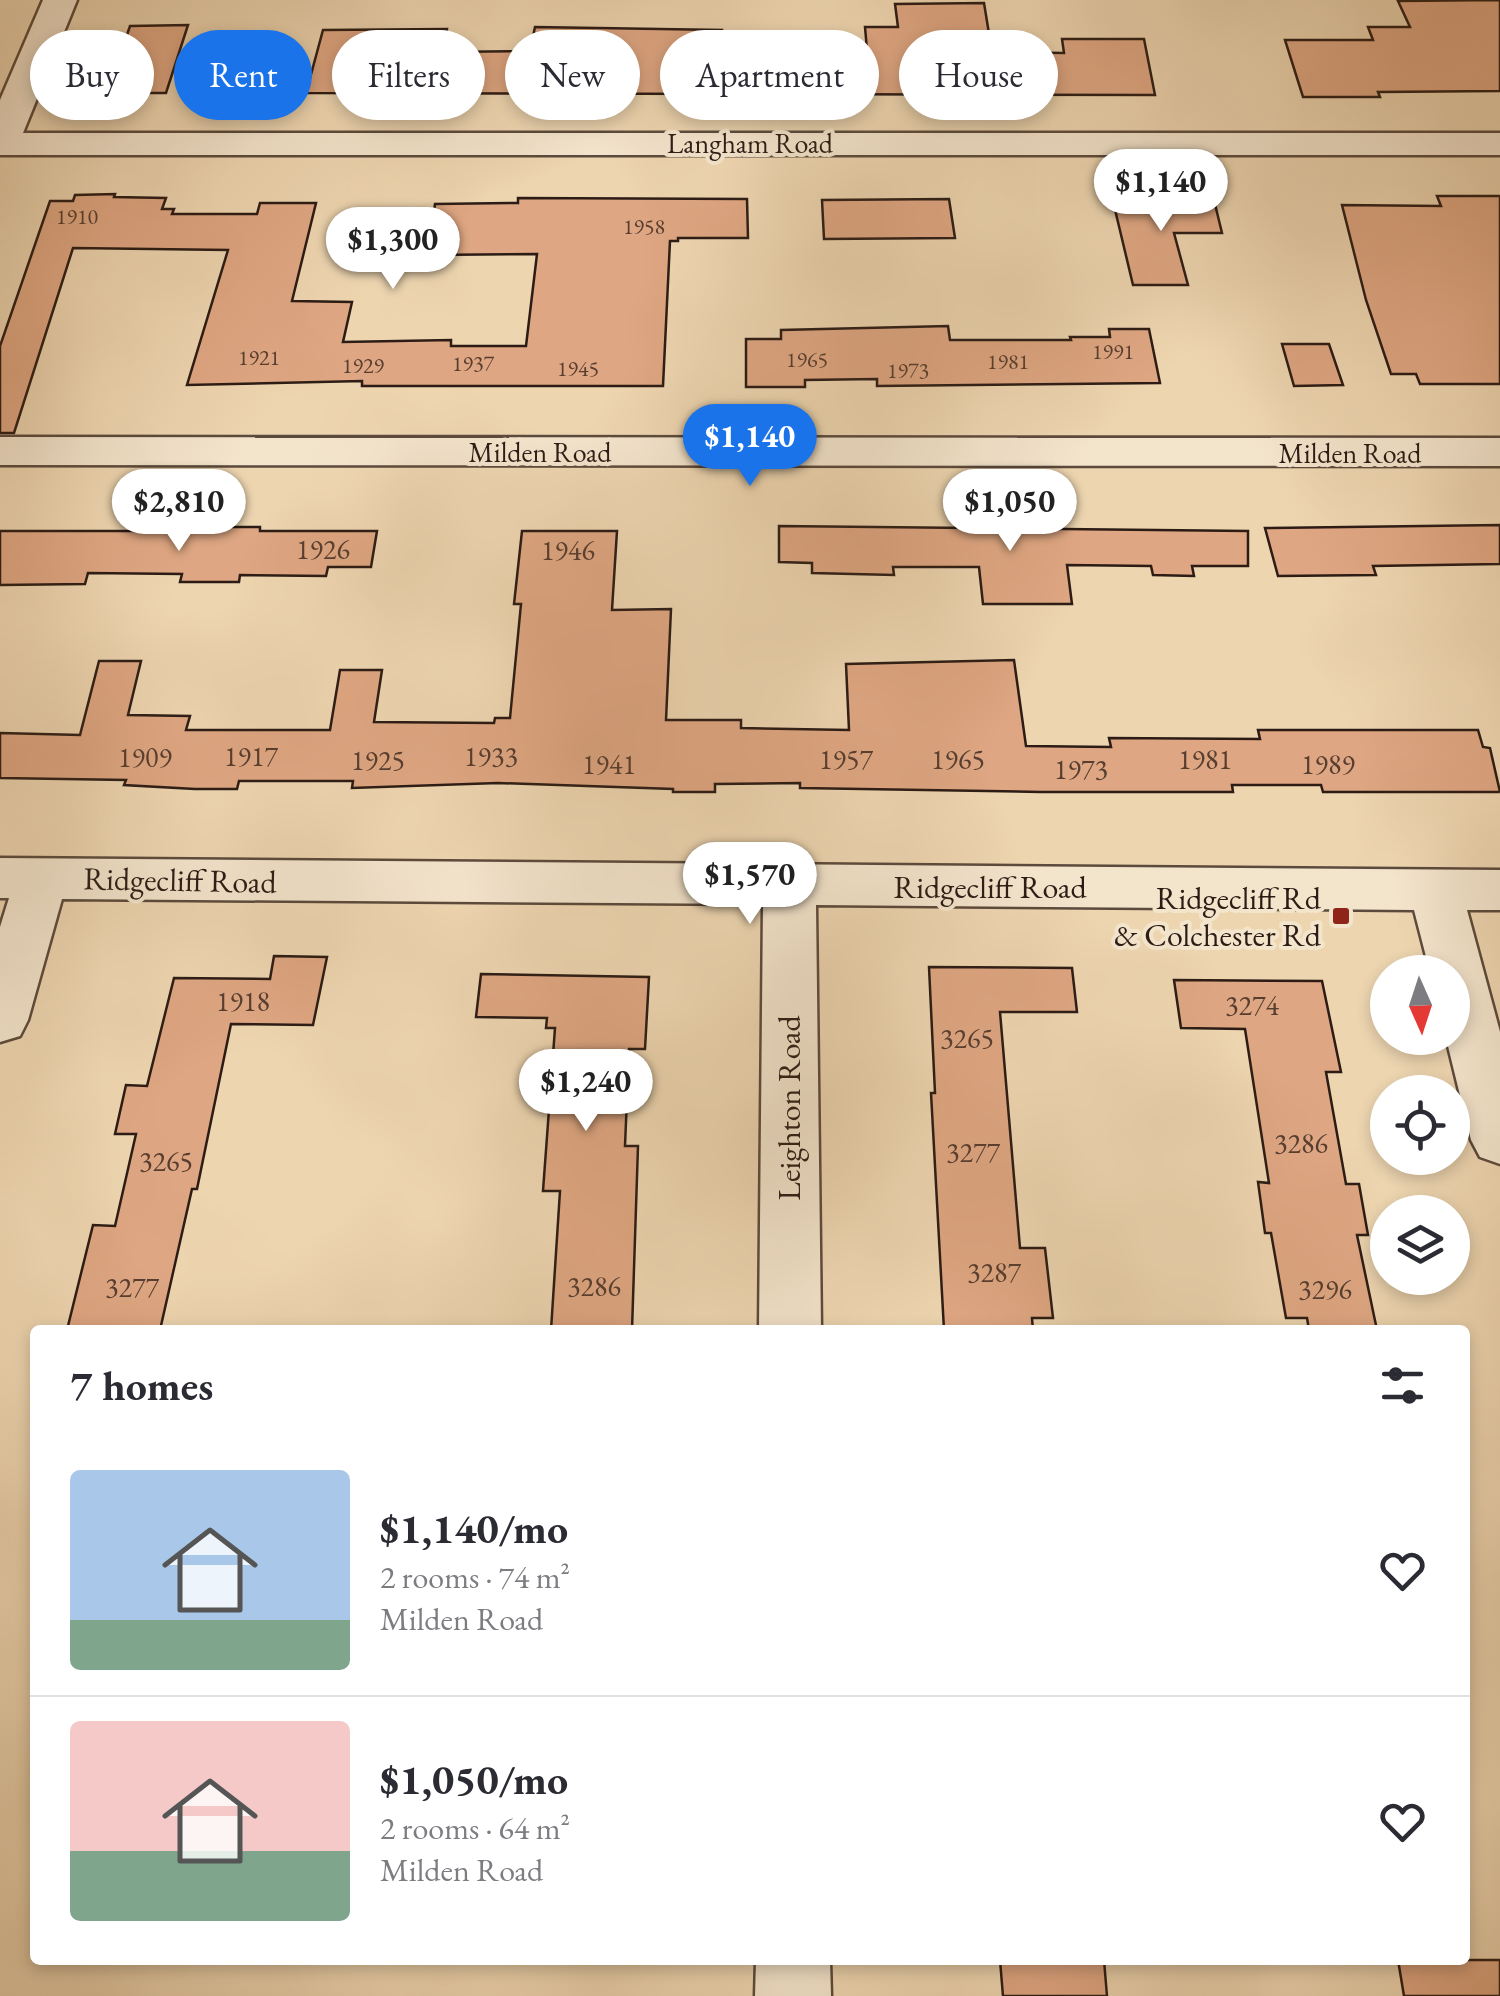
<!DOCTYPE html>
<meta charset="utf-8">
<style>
:root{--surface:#fff;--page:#f7f7f7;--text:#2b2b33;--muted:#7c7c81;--line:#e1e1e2;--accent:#1a73e8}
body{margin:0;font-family:"EB Garamond",serif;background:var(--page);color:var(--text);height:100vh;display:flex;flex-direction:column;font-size:38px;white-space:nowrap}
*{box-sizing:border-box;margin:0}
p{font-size:32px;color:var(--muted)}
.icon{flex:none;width:55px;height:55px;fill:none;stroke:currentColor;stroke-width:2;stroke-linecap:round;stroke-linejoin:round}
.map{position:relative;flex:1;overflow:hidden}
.panel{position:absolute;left:30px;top:1325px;width:1440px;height:640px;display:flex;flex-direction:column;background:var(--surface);border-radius:10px;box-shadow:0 5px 15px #0003}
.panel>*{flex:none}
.guide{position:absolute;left:30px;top:30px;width:1440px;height:90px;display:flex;gap:20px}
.needle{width:65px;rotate:177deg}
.tools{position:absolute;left:1370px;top:955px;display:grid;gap:20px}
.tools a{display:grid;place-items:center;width:100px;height:100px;border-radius:50%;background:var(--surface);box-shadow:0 5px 15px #0003;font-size:50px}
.price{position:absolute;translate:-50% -85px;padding:0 22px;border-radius:35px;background:#fff;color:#222;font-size:32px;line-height:65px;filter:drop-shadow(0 2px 5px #0008)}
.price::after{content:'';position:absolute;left:50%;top:60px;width:30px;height:22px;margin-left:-15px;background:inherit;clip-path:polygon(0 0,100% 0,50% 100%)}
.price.selected{background:var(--accent);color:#fff}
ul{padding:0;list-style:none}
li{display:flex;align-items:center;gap:30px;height:250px;padding:0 40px}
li+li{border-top:2px solid var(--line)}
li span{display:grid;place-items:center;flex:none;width:280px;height:200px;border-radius:10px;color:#555}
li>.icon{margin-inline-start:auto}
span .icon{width:120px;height:120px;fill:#fffc;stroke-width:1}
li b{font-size:42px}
h2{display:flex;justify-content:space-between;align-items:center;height:120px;padding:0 40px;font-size:42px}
.chip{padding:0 35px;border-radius:45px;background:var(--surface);box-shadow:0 5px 15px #0003;font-size:35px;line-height:90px}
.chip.selected{background:var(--accent);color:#fff}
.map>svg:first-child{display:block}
</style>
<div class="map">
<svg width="1500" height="1996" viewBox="0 0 1500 1996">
<rect width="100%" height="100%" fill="#edd5b0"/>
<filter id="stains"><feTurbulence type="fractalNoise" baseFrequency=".002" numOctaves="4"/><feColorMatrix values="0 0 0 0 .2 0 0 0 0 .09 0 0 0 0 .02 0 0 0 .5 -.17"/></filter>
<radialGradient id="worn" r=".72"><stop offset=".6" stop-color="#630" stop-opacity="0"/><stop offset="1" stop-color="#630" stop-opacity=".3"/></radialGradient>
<g fill="#dea682" stroke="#2c1c15" stroke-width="2.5">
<polygon points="1500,0 1500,91 1378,92 1380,97 1303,97 1285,40 1373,40 1368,27 1410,27 1398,1"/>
<polygon points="984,3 992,52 1064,53 1062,39 1144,39 1155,95 306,93 323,30 447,29 444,52 530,51 535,27 722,30 721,49 867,50 865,27 898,27 895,4"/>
<polygon points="188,25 166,93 115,93 116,90 108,90 130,26"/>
<polygon points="115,194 114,197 166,198 162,209 174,209 172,214 257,214 260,203 316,203 292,301 352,302 343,342 451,340 451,346 526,346 537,254 427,255 435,204 518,203 518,198 747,199 748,238 678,238 678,241 670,241 663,386 362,386 362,381 187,385 228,250 73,248 14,433 0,433 0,346 50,201 73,201 75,195"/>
<polygon points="1213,196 1222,233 1174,233 1188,285 1133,285 1112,197"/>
<polygon points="1437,196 1500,196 1500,384 1420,384 1416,374 1391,374 1366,300 1342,205 1441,206"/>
<polygon points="949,199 955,238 824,239 822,200"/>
<polygon points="948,326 950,340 1071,340 1070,337 1110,337 1109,329 1149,329 1160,383 877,386 877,379 805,380 805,387 746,387 746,339 781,339 781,330"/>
<polygon points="1282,344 1329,344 1343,385 1294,386"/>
<polygon points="1500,525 1500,564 1373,566 1376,575 1278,576 1265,528"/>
<polygon points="779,526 1248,531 1248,566 1192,566 1194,576 1153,575 1151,566 1067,565 1072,604 983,604 979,567 893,567 894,575 812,573 812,563 779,562"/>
<polygon points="149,527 260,527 260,531 377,531 371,567 328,567 326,576 240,575 239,582 180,582 182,574 88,573 85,584 0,585 0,531 148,531"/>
<polygon points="522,531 617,531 612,610 671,609 666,720 741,720 741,728 849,730 846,664 1014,660 1026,746 1111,747 1109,738 1260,739 1258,730 1478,730 1483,747 1490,748 1500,792 1323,792 1321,785 1232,785 1233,792 1041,792 800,788 800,783 715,784 715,792 673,792 673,789 498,783 352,788 353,781 239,781 237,789 195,789 124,785 126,780 0,778 0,733 80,735 99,661 141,661 128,715 190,716 186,730 330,730 340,670 382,670 374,722 494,723 495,718 510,718 521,604 514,604"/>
<polygon points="274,956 327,957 313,1025 231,1024 197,1189 192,1189 160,1330 67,1330 93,1225 115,1226 136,1134 115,1134 126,1085 147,1086 174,978 270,979"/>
<polygon points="929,967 1072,968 1077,1012 1000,1012 1020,1248 1045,1248 1053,1318 1032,1318 1033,1330 944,1330 931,1093 935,1093"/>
<polygon points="481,974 649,977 645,1049 629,1049 625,1146 638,1146 632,1330 551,1330 560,1191 543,1191 555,1028 546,1028 547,1018 476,1017"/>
<polygon points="1174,980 1322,981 1341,1072 1326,1072 1346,1184 1359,1184 1368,1235 1357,1235 1377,1330 1309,1330 1307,1318 1286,1318 1271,1233 1265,1233 1258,1182 1269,1183 1245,1029 1181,1028"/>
<polygon points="1000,1960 1104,1960 1107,1996 1003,1996"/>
<polygon points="1398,1960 1500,1960 1500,1996 1404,1996"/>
</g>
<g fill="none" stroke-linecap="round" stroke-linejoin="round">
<g stroke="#5c4a3c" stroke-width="5">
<g id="minor">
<polygon points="43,0 77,0 23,133 1500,133 1500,155 0,155 0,100"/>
<polygon points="0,437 1500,438 1500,466 0,465"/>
<polygon points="0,858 1500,870 1500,910 1467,910 1500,1032 1500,1164 1480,1157 1471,1140 1446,1038 1452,1038 1452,972 1430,972 1414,910 816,905 821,1330 759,1330 763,904 62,899 28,1020 20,1036 0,1042 0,927 9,898 0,898"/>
<polygon points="756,1960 830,1960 831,1996 755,1996"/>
</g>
</g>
<use href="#minor" fill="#f3e4cc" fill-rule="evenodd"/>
</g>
<rect fill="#8f2418" stroke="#f3e4cc" stroke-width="4" x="1331" y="906" width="20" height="20" rx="5"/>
<g text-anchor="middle" stroke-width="8" stroke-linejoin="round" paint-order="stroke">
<g font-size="22" fill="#583e30">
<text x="77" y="224">1910</text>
<text x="644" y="234">1958</text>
<text x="1113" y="359">1991</text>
<text x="259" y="365">1921</text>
<text x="807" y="367">1965</text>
<text x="1008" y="369">1981</text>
<text x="473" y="371">1937</text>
<text x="363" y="373">1929</text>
<text x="578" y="376">1945</text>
<text x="908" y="378">1973</text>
</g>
<g font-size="28" fill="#2c1c15" stroke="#f3e4cc">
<text x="750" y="153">Langham Road</text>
<text x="540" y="462">Milden Road</text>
<text x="1350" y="463">Milden Road</text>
</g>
<g font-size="28" fill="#583e30">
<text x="323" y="559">1926</text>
<text x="568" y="560">1946</text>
<text x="251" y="766">1917</text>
<text x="491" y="766">1933</text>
<text x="145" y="767">1909</text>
<text x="846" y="769">1957</text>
<text x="958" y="769">1965</text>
<text x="1205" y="769">1981</text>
<text x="378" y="770">1925</text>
<text x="609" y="774">1941</text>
<text x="1328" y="774">1989</text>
<text x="1081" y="779">1973</text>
<text x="243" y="1011">1918</text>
<text x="1252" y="1015">3274</text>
<text x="967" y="1048">3265</text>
<text x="1301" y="1153">3286</text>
<text x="973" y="1162">3277</text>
<text x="166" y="1171">3265</text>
<text x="994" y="1282">3287</text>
<text x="594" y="1296">3286</text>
<text x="132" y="1297">3277</text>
<text x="1325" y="1299">3296</text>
</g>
<g font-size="32" fill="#2c1c15" stroke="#f3e4cc">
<text transform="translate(180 880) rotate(1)" y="11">Ridgecliff Road</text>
<text x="990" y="898">Ridgecliff Road</text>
<text transform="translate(789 1108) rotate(-90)" y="11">Leighton Road</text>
</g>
<g font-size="32" fill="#2c1c15" stroke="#f3e4cc" text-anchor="end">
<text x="1321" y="909">Ridgecliff Rd<tspan x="1321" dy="37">&amp; Colchester Rd</tspan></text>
</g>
</g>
<rect width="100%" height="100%" filter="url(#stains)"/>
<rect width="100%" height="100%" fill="url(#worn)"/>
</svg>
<div class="tools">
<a><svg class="needle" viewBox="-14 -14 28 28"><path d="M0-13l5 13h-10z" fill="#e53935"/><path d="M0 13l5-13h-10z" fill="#7c7c81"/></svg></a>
<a><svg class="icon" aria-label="locate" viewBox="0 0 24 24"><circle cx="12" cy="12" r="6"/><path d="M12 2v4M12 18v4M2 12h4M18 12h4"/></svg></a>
<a><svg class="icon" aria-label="layers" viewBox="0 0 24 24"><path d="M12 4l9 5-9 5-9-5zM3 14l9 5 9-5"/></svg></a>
</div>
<b class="price" style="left:1161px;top:234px">$1,140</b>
<b class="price" style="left:393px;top:292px">$1,300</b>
<b class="price selected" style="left:750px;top:489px">$1,140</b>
<b class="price" style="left:179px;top:554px">$2,810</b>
<b class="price" style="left:1010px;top:554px">$1,050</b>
<b class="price" style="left:750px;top:927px">$1,570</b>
<b class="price" style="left:586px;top:1134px">$1,240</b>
<div class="guide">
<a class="chip">Buy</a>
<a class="chip selected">Rent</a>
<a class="chip">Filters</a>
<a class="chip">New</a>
<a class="chip">Apartment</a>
<a class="chip">House</a>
</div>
<section class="panel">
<h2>7 homes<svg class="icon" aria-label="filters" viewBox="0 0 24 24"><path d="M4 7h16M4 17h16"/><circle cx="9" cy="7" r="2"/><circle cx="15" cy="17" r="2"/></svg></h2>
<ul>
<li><span style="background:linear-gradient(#a9c7e8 75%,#7fa58c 0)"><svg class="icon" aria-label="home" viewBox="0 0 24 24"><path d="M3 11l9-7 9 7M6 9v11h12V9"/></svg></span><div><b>$1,140/mo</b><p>2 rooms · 74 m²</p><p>Milden Road</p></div><svg class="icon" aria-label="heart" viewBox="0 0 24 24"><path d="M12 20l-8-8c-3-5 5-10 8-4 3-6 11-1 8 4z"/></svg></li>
<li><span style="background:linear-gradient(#f6c9c9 65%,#7fa58c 0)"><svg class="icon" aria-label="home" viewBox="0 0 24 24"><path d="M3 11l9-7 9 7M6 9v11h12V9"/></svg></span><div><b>$1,050/mo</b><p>2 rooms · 64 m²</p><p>Milden Road</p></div><svg class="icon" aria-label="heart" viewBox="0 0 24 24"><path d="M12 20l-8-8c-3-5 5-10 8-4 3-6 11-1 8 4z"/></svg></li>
</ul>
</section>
</div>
